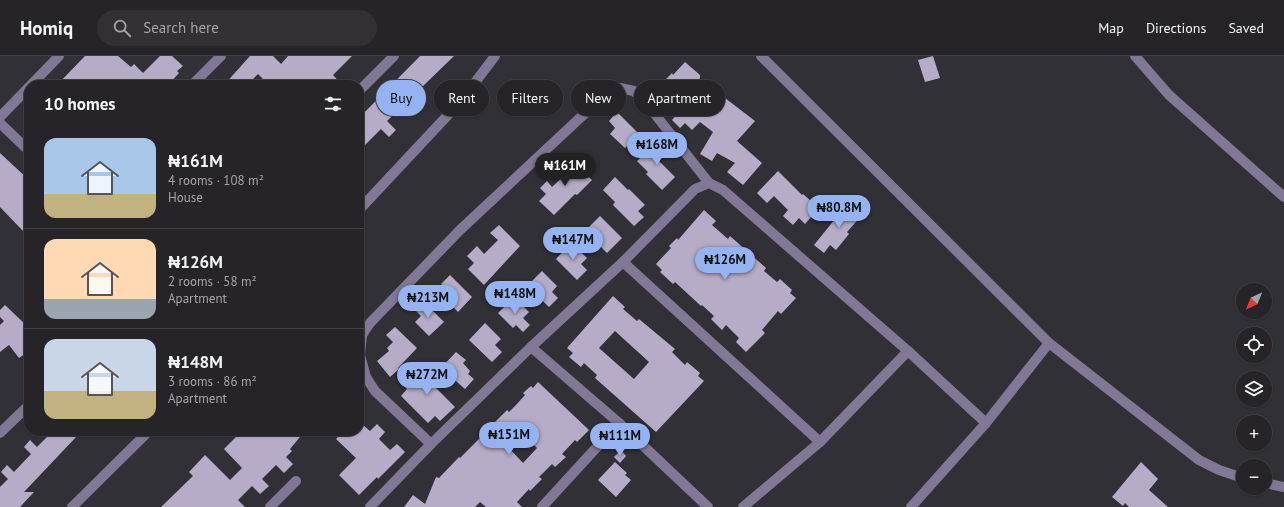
<!DOCTYPE html>
<meta charset="utf-8">
<style>
:root{--surface:#262429;--page:#323035;--text:#f1f3f6;--muted:#a4a4a8;--line:#424146;--accent:#95b2f1}
body{margin:0;font-family:"PT Sans",sans-serif;background:var(--page);color:var(--text);height:100vh;display:flex;flex-direction:column;font-size:15px;white-space:nowrap}
*{box-sizing:border-box;margin:0}
p{font-size:13px;color:var(--muted)}
.icon{flex:none;width:22px;height:22px;fill:none;stroke:currentColor;stroke-width:2;stroke-linecap:round;stroke-linejoin:round}
.map{position:relative;flex:1;overflow:hidden}
.drawer{position:absolute;left:24px;top:24px;width:340px;height:356px;display:flex;flex-direction:column;background:var(--surface);border-radius:16px;box-shadow:0 1px 3px #0004,0 0 0 1px var(--line)}
.drawer>*{flex:none}
.hud{position:absolute;left:376px;top:24px;width:380px;height:36px;display:flex;gap:8px}
.needle{width:26px;rotate:223deg}
.controls{position:absolute;left:1236px;top:227px;display:grid;gap:8px}
.controls a{display:grid;place-items:center;width:36px;height:36px;border-radius:50%;background:var(--surface);box-shadow:0 1px 3px #0004,0 0 0 1px var(--line);font-size:20px}
.price{position:absolute;translate:-50% -34px;padding:0 9px;border-radius:14px;background:var(--accent);color:#111;font-size:13px;line-height:26px;filter:drop-shadow(0 1px 2px #0008)}
.price::after{content:'';position:absolute;left:50%;top:24px;width:12px;height:9px;margin-left:-6px;background:inherit;clip-path:polygon(0 0,100% 0,50% 100%)}
.price.active{background:#222;color:#fff}
ul{padding:0;list-style:none}
li{display:flex;align-items:center;gap:12px;height:100px;padding:0 20px}
li+li{border-top:1px solid var(--line)}
li span{display:grid;place-items:center;flex:none;width:112px;height:80px;border-radius:12px;color:#555}
li>.icon{margin-inline-start:auto}
span .icon{width:48px;height:48px;fill:#fffc;stroke-width:1}
li b{font-size:17px}
h2{display:flex;justify-content:space-between;align-items:center;height:48px;padding:0 20px;font-size:17px}
.tag{padding:0 14px;border-radius:18px;background:var(--surface);box-shadow:0 1px 3px #0004,0 0 0 1px var(--line);font-size:14px;line-height:36px}
.tag.active{background:var(--accent);color:#111}
header{display:flex;align-items:center;gap:24px;box-sizing:border-box;height:56px;padding:0 20px;background:var(--surface);border-bottom:1px solid var(--line)}
header strong{font-size:19px}
nav{display:flex;gap:22px;margin-inline-start:auto;font-size:14px}
.search{width:280px;height:36px;background:var(--page);display:flex;align-items:center;gap:10px;box-sizing:border-box;padding:0 14px;border-radius:22px;color:var(--muted);font-size:15px}
.map>svg:first-child{display:block}
</style>
<header>
<strong>Homiq</strong>
<div class="search"><svg class="icon" aria-label="search" viewBox="0 0 24 24"><circle cx="10" cy="10" r="6"/><path d="M15 15l6 6"/></svg>Search here</div>
<nav><a>Map</a><a>Directions</a><a>Saved</a></nav>
</header>
<div class="map">
<svg width="1284" height="451" viewBox="0 0 1284 451">
<rect width="100%" height="100%" fill="#323037"/>
<g fill="#b6acc8" fill-rule="evenodd">
<polygon points="85,0 118,0 131,11 134,8 143,17 160,0 172,0 183,10 177,15 179,17 168,29 57,29"/>
<polygon points="250,0 273,0 281,8 288,0 352,0 333,19 342,29 269,29 258,18 247,29 224,29"/>
<polygon points="420,0 454,0 387,65 396,74 389,81 381,73 359,95 359,62"/>
<polygon points="933,0 940,22 925,26 918,4"/>
<polygon points="685,6 700,19 700,22 687,37 699,49 712,32 755,65 737,85 762,107 743,129 727,116 735,107 717,97 712,105 700,98 713,76 700,66 692,74 685,67 680,72 672,64 679,56 664,42 659,47 651,39 672,17 673,19"/>
<polygon points="617,56 639,78 625,92 610,78 615,72 609,65"/>
<polygon points="659,85 668,94 658,104 675,121 662,134 646,118 648,116 637,105"/>
<polygon points="0,97 29,124 29,169 23,175 0,151"/>
<polygon points="569,102 592,124 577,139 575,138 554,159 539,145 546,138 540,132 547,125 552,131 567,117 560,111"/>
<polygon points="778,115 802,139 803,138 819,152 805,168 799,162 793,169 783,160 788,154 774,140 767,147 757,137"/>
<polygon points="615,121 628,134 629,133 645,149 638,155 644,161 634,170 613,149 615,146 603,134"/>
<polygon points="848,147 862,159 847,176 849,178 836,194 830,189 824,197 814,189"/>
<polygon points="704,154 716,165 712,169 728,183 730,180 766,212 764,215 777,226 780,223 792,234 790,237 796,242 781,258 778,255 762,274 765,277 746,296 736,286 739,282 726,269 722,274 711,263 714,260 702,249 701,250 675,226 673,228 660,216 662,214 656,208 671,192 669,190 677,182 678,184"/>
<polygon points="600,160 622,182 607,197 585,175"/>
<polygon points="499,169 520,190 484,229 468,213 474,207 467,200 477,190 484,198 498,184 490,177"/>
<polygon points="571,187 587,202 581,208 587,214 577,224 556,203"/>
<polygon points="542,215 557,230 552,236 558,242 549,251 527,230"/>
<polygon points="450,219 472,241 458,256 442,240 448,235 441,228"/>
<path d="M613,240L625,251L623,253L637,265L639,263L675,293L672,296L685,309L687,306L700,317L698,320L704,325L656,376L595,322L597,319L584,307L581,311L569,301L573,297L567,292ZM615,275L649,306L634,323L599,292Z"/>
<polygon points="514,241 529,256 523,262 530,269 523,276 516,269 513,272 498,257"/>
<polygon points="423,245 444,266 429,280 415,266 421,260 414,253"/>
<polygon points="5,249 29,272 29,295 19,302 9,289 0,296 0,269 4,265 0,261 0,254"/>
<polygon points="485,267 501,283 495,289 502,296 492,306 469,284"/>
<polygon points="395,271 417,292 398,312 399,313 390,321 377,305 389,295 387,292 393,286 386,279"/>
<polygon points="456,296 466,304 463,307 470,315 468,318 474,323 465,333 441,312"/>
<polygon points="428,309 438,320 431,327 455,351 440,365 435,360 428,367 401,340 407,333 404,330 419,315 420,316"/>
<path d="M538,326L589,374L577,386L575,384L562,398L566,401L555,411L552,408L539,421L542,423L530,435L529,433L517,446L522,451H486L480,446L475,451H404L413,439L425,448L436,421L439,422L459,401L460,402L495,367V366L507,354L509,356L516,349L525,339L523,337L531,330L533,332ZM520,375L537,392L523,407L506,389Z"/>
<polygon points="377,368 385,376 379,383 390,394 397,388 405,396 378,423 377,421 359,439 339,419 356,402 336,383 343,375 359,375 359,373 363,369 370,375"/>
<polygon points="53,375 73,375 78,379 24,436 34,436 20,451 0,451 0,431 8,423 1,416 7,409 14,416 31,398 24,391 30,384 37,391"/>
<polygon points="242,375 305,375 290,393 292,395 286,401 293,408 284,417 276,409 262,423 269,430 260,438 252,430 238,444 245,451 161,451 193,420 189,416 205,399 230,424 242,412 224,393"/>
<polygon points="621,394 626,400 620,407 614,401"/>
<polygon points="615,406 627,417 625,419 631,424 616,441 598,424"/>
<polygon points="1141,406 1158,423 1149,434 1168,451 1129,451 1125,447 1123,450 1112,441"/>
</g>
<g fill="none" stroke-linecap="round" stroke-linejoin="round">
<g stroke="#827895" stroke-width="10">
<polyline points="761,0 1049,287 1199,404 1219,414 1243,422"/>
<polyline points="1135,0 1169,39 1284,141"/>
<polyline points="31,29 59,0"/>
<polyline points="192,29 221,0"/>
<polyline points="359,35 394,0"/>
<polyline points="0,61 29,31"/>
<polyline points="0,67 29,95"/>
<polyline points="359,154 461,45 495,0"/>
<polyline points="623,206 820,386"/>
<polyline points="531,291 619,367 708,451"/>
<polyline points="0,377 29,349"/>
<polyline points="431,388 375,335 366,321 360,299 362,279 370,267 460,174 596,47 606,39 620,32 634,35 647,48 709,127"/>
<polyline points="1265,427 1284,431"/>
<polyline points="72,451 149,375"/>
<polyline points="270,451 296,425"/>
<polyline points="370,451 431,388 531,291 623,206 695,133 709,127 723,134 908,295 986,367"/>
<polyline points="542,451 619,367"/>
<polyline points="743,451 820,386 908,295"/>
<polyline points="911,451 986,367 1049,287"/>
</g>
</g>
</svg>
<div class="controls">
<a><svg class="needle" viewBox="-14 -14 28 28"><path d="M0-13l5 13h-10z" fill="#e53935"/><path d="M0 13l5-13h-10z" fill="#a4a4a8"/></svg></a>
<a><svg class="icon" aria-label="locate" viewBox="0 0 24 24"><circle cx="12" cy="12" r="6"/><path d="M12 2v4M12 18v4M2 12h4M18 12h4"/></svg></a>
<a><svg class="icon" aria-label="layers" viewBox="0 0 24 24"><path d="M12 4l9 5-9 5-9-5zM3 14l9 5 9-5"/></svg></a>
<a>+</a>
<a>−</a>
</div>
<b class="price" style="left:657px;top:110px">₦168M</b>
<b class="price active" style="left:565px;top:131px">₦161M</b>
<b class="price" style="left:839px;top:173px">₦80.8M</b>
<b class="price" style="left:573px;top:205px">₦147M</b>
<b class="price" style="left:725px;top:225px">₦126M</b>
<b class="price" style="left:515px;top:259px">₦148M</b>
<b class="price" style="left:428px;top:263px">₦213M</b>
<b class="price" style="left:427px;top:340px">₦272M</b>
<b class="price" style="left:509px;top:400px">₦151M</b>
<b class="price" style="left:620px;top:401px">₦111M</b>
<div class="hud">
<a class="tag active">Buy</a>
<a class="tag">Rent</a>
<a class="tag">Filters</a>
<a class="tag">New</a>
<a class="tag">Apartment</a>
</div>
<section class="drawer">
<h2>10 homes<svg class="icon" aria-label="filters" viewBox="0 0 24 24"><path d="M4 7h16M4 17h16"/><circle cx="9" cy="7" r="2"/><circle cx="15" cy="17" r="2"/></svg></h2>
<ul>
<li><span style="background:linear-gradient(#a9c7e8 70%,#c2b280 0)"><svg class="icon" aria-label="home" viewBox="0 0 24 24"><path d="M3 11l9-7 9 7M6 9v11h12V9"/></svg></span><div><b>₦161M</b><p>4 rooms · 108 m²</p><p>House</p></div></li>
<li><span style="background:linear-gradient(#ffd9b3 75%,#9aa5b1 0)"><svg class="icon" aria-label="home" viewBox="0 0 24 24"><path d="M3 11l9-7 9 7M6 9v11h12V9"/></svg></span><div><b>₦126M</b><p>2 rooms · 58 m²</p><p>Apartment</p></div></li>
<li><span style="background:linear-gradient(#c9d6e8 65%,#c2b280 0)"><svg class="icon" aria-label="home" viewBox="0 0 24 24"><path d="M3 11l9-7 9 7M6 9v11h12V9"/></svg></span><div><b>₦148M</b><p>3 rooms · 86 m²</p><p>Apartment</p></div></li>
</ul>
</section>
</div>
